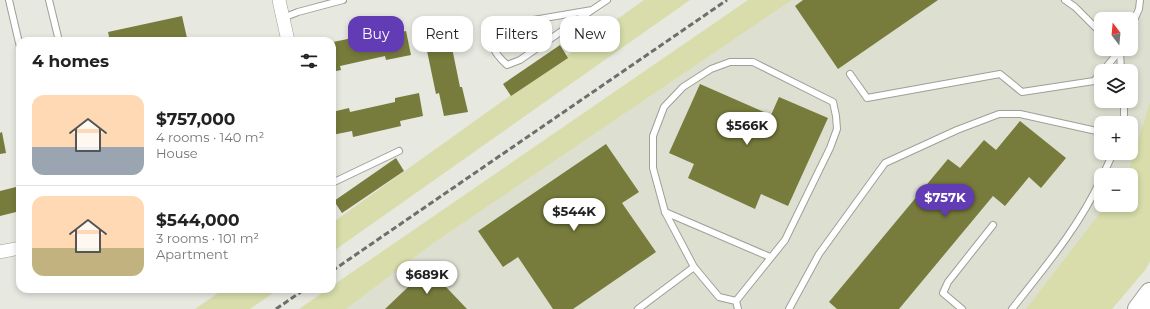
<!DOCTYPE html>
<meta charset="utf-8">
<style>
:root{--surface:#fff;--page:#f2f2f2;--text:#222;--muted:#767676;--line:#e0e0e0;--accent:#623cb4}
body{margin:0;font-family:Montserrat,sans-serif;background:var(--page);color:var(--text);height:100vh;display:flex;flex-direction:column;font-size:15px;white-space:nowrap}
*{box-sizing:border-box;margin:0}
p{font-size:13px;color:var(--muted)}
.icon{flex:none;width:22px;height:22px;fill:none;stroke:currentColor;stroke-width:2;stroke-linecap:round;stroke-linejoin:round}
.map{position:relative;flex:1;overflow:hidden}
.sheet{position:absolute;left:16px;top:37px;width:320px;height:256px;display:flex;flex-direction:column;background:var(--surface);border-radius:12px;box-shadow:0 2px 6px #0003}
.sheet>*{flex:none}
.hud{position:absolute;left:348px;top:16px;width:380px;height:36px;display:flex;gap:8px}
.needle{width:26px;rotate:344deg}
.fabs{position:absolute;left:1094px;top:12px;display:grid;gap:8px}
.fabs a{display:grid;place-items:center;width:44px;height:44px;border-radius:8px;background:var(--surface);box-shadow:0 2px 6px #0003;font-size:20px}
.price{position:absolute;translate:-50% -34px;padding:0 9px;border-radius:14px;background:#fff;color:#222;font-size:13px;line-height:26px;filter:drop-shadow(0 1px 2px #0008)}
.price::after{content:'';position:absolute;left:50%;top:24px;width:12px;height:9px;margin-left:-6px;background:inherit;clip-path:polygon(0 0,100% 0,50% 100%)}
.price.current{background:var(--accent);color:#fff}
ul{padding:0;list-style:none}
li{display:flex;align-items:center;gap:12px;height:100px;padding:0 16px}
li+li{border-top:1px solid var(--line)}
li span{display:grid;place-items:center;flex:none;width:112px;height:80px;border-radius:12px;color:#555}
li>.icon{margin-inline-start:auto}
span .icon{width:48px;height:48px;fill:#fffc;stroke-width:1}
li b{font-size:17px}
h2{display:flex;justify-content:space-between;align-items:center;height:48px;padding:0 16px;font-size:17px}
.chip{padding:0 14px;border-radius:12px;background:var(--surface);box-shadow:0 2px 6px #0003;font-size:14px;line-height:36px}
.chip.current{background:var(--accent);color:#fff}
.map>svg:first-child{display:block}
</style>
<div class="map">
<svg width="1150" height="309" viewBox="0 0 1150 309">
<rect width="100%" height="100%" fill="#e7e8e0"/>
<path fill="#dddfd0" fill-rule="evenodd" d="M792,0H1150V102L1127,175H1101V205H1106L1026,309H346L435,242ZM1101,19H1131V49H1101ZM1101,71H1131V101H1101ZM1101,123H1131V153H1101Z"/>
<g fill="#d8ddab">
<polygon points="644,0 690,0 332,252 332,223"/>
<polygon points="748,0 792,0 435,242 346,309 299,309 328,289 332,289 332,286"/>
<polygon points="1150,102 1150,261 1146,269 1112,309 1026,309 1106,205 1131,205 1131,175 1127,175"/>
<polygon points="224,289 279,289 250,309 195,309"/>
</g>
<g fill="#777c3c">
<polygon points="803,0 938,0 838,69 795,6"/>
<polygon points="182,16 187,38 172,41 110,41 108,32"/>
<polygon points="448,18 453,42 451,43 460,87 462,87 468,112 444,116 439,93 436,94 426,46 429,45 424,23"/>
<polygon points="406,31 411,55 386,60 385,56 340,66 341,70 332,72 332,48 334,48 333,42 382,32 383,36"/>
<polygon points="560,45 568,58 511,96 503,84"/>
<polygon points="700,84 771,115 779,97 828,118 788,206 761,194 755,209 688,178 694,164 669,153"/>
<polygon points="419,93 423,116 400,121 401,126 353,137 352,131 332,135 332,112 349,108 350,112 395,102 395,98"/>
<polygon points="1020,121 1066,158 1041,188 1029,177 1005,206 993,196 899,309 837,309 829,302 948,159 960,168 984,140 996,150"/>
<polygon points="2,132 6,153 0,154 0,133"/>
<polygon points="606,144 639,192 622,203 656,252 573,309 553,309 518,257 503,267 478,231"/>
<polygon points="396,158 404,171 342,213 334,201"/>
<polygon points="20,186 20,211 0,216 0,191"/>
<polygon points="428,268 467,309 385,309"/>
</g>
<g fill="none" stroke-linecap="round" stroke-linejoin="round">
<g stroke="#9f9f98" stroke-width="8">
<g id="service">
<polyline points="9,0 20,47"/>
<polyline points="49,0 59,41"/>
<polyline points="1065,0 1075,7 1101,33"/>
<path d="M592,10L520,60L507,65C494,53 486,42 498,26L592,10L607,0"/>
<polyline points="283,18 298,12 343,0"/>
<polyline points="1131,27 1139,9 1140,0"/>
<polyline points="1120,51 1121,71"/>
<polyline points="1103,71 1121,49"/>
<polyline points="850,74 867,98 1000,74 1022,92 1094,81 1101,73"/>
<polyline points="1123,123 1124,115 1124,101"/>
<polyline points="1103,175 1113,153"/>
<polyline points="332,183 399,151"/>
<polyline points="665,212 770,257"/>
<polyline points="736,301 719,297 694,267 665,212 653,168 653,136 664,107 683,87 711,69 730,62 753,62 833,102 836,116 837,129 830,148 785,240 736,301 738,309"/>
<polyline points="638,309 694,267"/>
<polyline points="789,309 819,254 885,163 957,130 999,114 1020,114 1101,132"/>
<polyline points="962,309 943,293 948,282 993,225"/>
<path d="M1012,309C1044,268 1079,227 1101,179"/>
</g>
</g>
<g stroke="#9f9f98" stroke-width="14">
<g id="minor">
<polyline points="279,0 288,41"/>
<polyline points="0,252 20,248"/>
</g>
</g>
<g stroke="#9f9f98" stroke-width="22">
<polyline id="primary" points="1138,309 1150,293"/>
</g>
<use href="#service" stroke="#fff" stroke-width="6"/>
<use href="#minor" stroke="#fff" stroke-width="13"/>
<use href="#primary" stroke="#fff" stroke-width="20"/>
<g stroke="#6f6f6a" stroke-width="3" stroke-dasharray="6 3" stroke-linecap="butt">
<polyline points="332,271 727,0"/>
<polyline points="276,309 305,289"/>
</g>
</g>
</svg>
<div class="fabs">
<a><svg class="needle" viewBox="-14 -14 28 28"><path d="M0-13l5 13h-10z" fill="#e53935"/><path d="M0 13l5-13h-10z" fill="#767676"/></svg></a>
<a><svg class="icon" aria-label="layers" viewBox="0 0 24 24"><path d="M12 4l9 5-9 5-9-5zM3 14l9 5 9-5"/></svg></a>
<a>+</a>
<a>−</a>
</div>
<b class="price" style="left:747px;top:146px">$566K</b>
<b class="price current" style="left:945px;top:218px">$757K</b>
<b class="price" style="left:574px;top:232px">$544K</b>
<b class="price" style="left:427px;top:295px">$689K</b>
<div class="hud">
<a class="chip current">Buy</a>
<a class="chip">Rent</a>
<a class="chip">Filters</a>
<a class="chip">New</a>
</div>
<section class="sheet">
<h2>4 homes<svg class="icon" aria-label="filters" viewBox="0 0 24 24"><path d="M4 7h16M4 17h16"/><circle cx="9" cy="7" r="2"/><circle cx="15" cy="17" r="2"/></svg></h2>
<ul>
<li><span style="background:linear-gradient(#ffd9b3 65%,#9aa5b1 0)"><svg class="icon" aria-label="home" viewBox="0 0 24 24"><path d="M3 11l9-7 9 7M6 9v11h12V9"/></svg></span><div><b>$757,000</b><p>4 rooms · 140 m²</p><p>House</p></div></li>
<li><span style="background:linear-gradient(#ffd9b3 65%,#c2b280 0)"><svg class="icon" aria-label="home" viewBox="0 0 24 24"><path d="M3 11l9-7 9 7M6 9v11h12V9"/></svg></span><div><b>$544,000</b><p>3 rooms · 101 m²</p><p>Apartment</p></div></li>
</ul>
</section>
</div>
